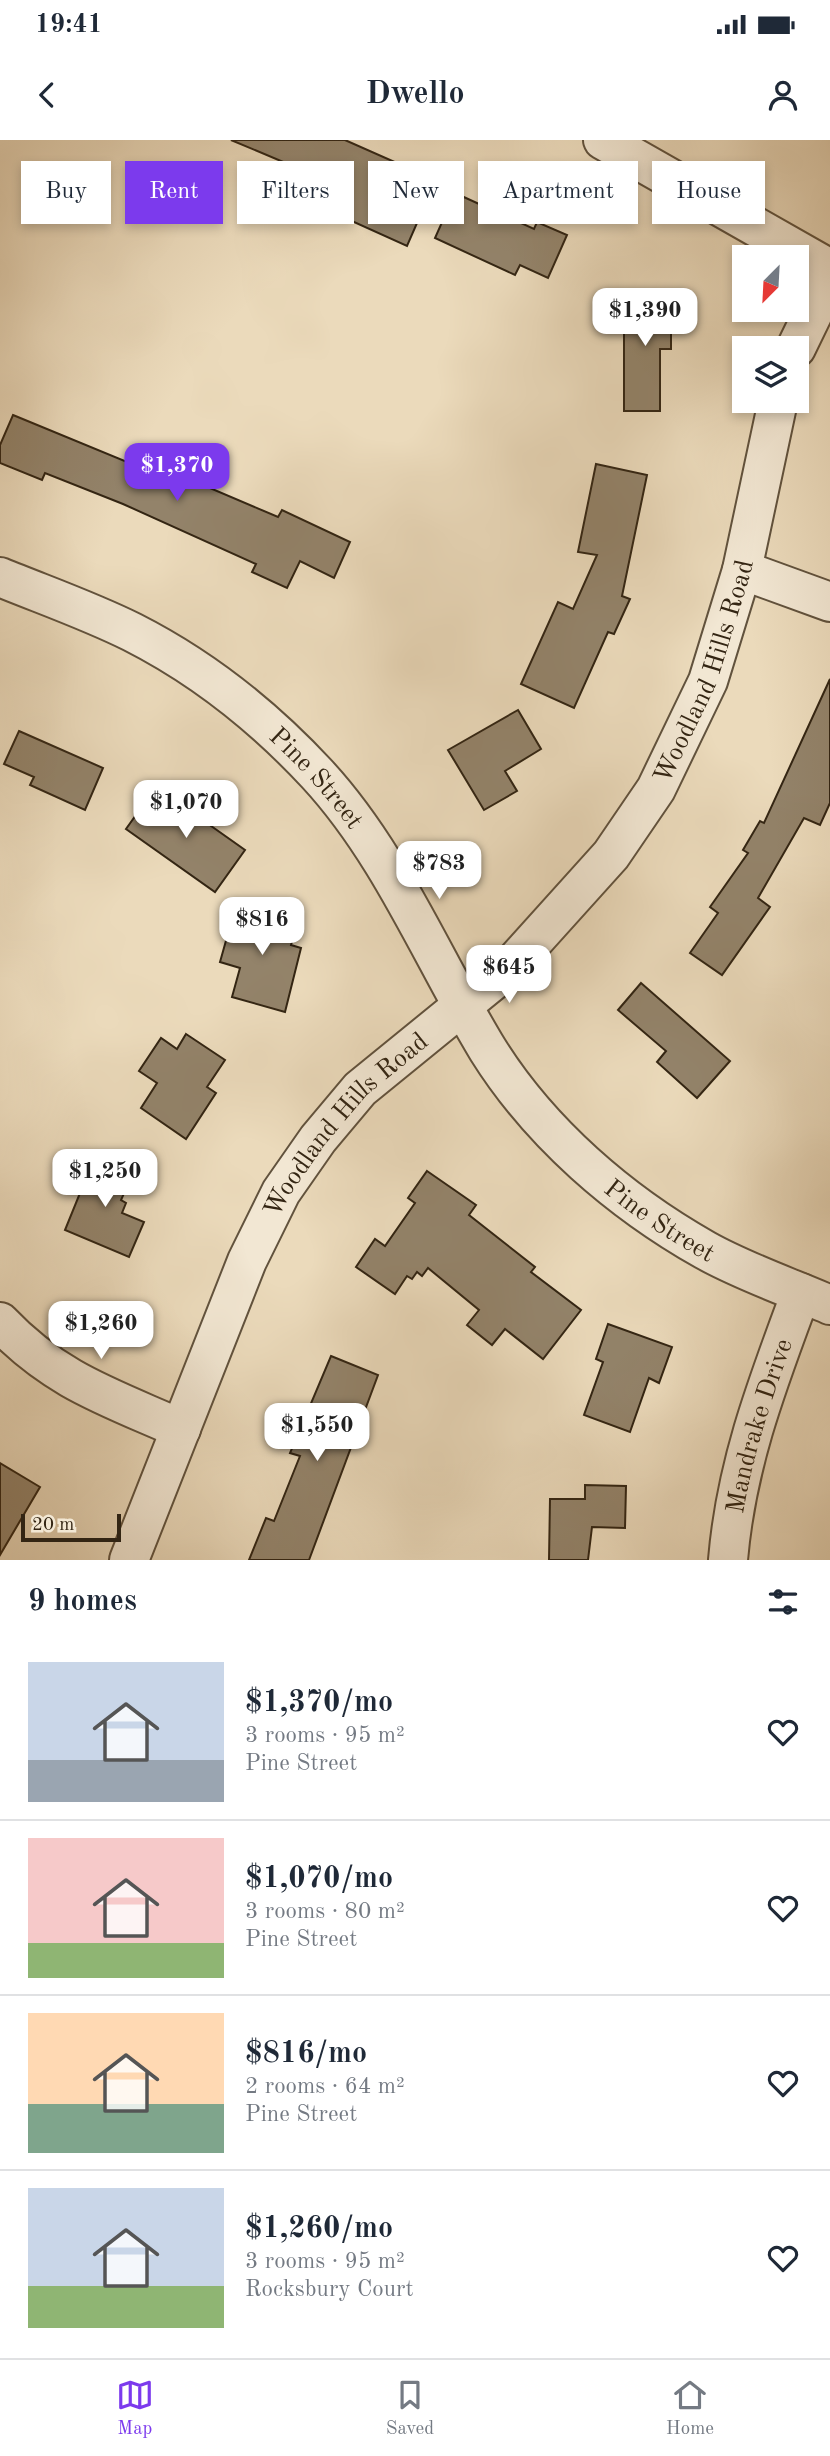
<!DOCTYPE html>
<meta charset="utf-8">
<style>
:root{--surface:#fff;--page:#f2f2f3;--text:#1f2937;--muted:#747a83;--line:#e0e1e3;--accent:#7c3aed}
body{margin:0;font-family:"Old Standard TT",serif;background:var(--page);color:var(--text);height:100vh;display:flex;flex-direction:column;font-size:26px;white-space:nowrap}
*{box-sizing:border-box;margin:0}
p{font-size:23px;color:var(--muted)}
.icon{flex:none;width:38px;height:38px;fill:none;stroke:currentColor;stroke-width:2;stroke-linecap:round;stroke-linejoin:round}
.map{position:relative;height:1420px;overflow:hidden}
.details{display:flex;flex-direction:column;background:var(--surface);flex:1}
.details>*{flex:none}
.hud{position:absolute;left:21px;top:21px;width:789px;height:63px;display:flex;gap:14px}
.needle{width:46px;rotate:204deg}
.buttons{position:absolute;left:732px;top:105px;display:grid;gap:14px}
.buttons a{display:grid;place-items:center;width:77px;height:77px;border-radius:0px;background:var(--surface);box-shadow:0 4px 10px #0003;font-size:35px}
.scale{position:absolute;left:21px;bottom:18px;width:100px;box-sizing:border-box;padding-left:7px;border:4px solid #332513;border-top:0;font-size:19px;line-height:24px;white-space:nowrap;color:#332513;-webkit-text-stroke:5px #f2e7d3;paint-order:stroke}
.price{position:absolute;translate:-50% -60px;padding:0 16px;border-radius:14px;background:#fff;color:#222;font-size:23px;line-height:46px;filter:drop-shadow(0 2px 4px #0008)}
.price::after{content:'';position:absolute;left:50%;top:42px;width:21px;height:16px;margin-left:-10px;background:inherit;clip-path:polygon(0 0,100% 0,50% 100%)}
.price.current{background:var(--accent);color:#fff}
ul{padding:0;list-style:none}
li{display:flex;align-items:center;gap:21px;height:175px;padding:0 28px}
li+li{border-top:2px solid var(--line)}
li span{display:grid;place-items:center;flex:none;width:196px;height:140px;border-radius:0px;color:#555}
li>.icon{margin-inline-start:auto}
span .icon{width:84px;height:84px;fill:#fffc;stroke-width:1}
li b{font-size:30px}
h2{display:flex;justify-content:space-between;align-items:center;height:84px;padding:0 28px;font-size:30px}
.pill{padding:0 24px;border-radius:0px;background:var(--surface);box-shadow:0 4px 10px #0003;font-size:24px;line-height:63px}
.pill.current{background:var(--accent);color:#fff}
.status{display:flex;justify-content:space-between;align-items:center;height:49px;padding:0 35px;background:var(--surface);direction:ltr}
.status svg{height:19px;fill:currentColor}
header{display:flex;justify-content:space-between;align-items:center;height:91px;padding:0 28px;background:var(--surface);font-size:32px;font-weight:600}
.dock{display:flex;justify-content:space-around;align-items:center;height:98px;border-top:2px solid var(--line);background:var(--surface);font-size:19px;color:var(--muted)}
.dock a{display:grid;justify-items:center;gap:4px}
.dock .current{color:var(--accent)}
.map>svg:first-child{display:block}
</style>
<div class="status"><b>19:41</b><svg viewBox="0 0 49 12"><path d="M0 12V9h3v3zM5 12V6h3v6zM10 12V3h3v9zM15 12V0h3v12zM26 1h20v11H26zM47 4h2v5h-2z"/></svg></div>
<header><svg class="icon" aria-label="back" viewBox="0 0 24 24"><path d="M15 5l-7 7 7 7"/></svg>Dwello<svg class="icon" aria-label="person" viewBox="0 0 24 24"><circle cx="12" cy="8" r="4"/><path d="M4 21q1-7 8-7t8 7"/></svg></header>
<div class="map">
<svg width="830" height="1420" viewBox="0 0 830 1420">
<rect width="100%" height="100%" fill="#ebdabb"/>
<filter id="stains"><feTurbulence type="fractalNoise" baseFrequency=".00286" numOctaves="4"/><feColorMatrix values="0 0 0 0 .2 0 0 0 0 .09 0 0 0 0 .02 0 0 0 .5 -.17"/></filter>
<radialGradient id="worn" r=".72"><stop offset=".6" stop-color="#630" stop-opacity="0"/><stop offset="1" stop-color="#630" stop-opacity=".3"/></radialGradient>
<g fill="#93836a" stroke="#332513" stroke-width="2">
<polygon points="231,0 345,0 397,23 385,49 424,67 407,106 334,73 345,48"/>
<polygon points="455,53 534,89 537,82 567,95 548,138 520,125 515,135 435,98"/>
<polygon points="624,152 671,153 671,209 660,209 660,271 624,271"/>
<polygon points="13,275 139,327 142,319 278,377 282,370 350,402 334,438 300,421 287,448 252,432 256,424 123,364 45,333 42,340 0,323 0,305"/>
<polygon points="596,324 647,335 622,456 630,459 614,494 608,492 574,568 521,544 558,462 573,469 597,415 578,412"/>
<polygon points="830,539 830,663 820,685 804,678 758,758 770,767 722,835 690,813 718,773 710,767 748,713 743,710 760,681 764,683"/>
<polygon points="518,570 541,609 505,631 517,651 484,670 448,610"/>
<polygon points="19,591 103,628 85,670 30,645 34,637 4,624"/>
<polygon points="156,647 245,710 215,752 126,689"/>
<polygon points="236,765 298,782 291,805 301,808 285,872 232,857 240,828 220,822"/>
<polygon points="641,843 730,921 697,958 657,922 666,911 618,870"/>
<polygon points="186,894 225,920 207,947 216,953 186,999 141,968 157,943 139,931 161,898 177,909"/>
<polygon points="95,1016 133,1033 121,1060 126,1063 122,1073 144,1082 129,1117 65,1090"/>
<polygon points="427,1031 476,1065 469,1075 535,1127 531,1132 581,1170 543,1219 505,1189 492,1205 467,1185 479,1170 428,1128 422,1136 417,1132 412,1139 407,1136 395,1154 356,1127 375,1099 385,1106 415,1063 408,1058"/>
<polygon points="608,1184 672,1207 659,1243 649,1238 630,1292 584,1275 603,1222 596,1219"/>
<polygon points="331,1216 378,1235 309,1420 249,1420 266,1378 274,1381 300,1316 290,1313"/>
<polygon points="0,1323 40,1347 0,1415"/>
<polygon points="585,1345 626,1346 625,1388 592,1387 588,1420 549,1420 550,1359 585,1359"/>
</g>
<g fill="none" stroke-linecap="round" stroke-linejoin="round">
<g stroke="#61523d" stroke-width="42">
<g id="minor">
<polyline points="603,0 830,129"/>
<polyline points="796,208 830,138"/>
<polyline points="742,430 830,462"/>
<path id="s1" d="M0,437C44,455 90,471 132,492C201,527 264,577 317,634C391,714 432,818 488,910C540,993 620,1062 705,1110C744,1132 789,1147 830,1165"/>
<path d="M0,1182C56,1241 109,1257 181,1289"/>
<path id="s2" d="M129,1420L247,1121L281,1052L318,999L360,949L511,826L611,715L656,649L708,541L742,430L778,261"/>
<path id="s3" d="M728,1420C736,1324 768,1242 801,1153"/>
</g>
</g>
<use href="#minor" stroke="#f2e7d3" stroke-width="38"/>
</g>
<g text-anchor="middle" stroke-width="6" stroke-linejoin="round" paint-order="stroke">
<g font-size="26" fill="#332513" stroke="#f2e7d3">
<text dy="9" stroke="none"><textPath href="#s2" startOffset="1080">Woodland Hills Road</textPath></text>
<text dy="9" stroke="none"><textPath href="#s1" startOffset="380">Pine Street</textPath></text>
<text dy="9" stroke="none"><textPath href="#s2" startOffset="492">Woodland Hills Road</textPath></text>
<text dy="9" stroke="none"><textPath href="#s1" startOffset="947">Pine Street</textPath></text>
<text dy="9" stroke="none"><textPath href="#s3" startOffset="138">Mandrake Drive</textPath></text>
</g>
</g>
<rect width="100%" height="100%" filter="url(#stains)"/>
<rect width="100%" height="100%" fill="url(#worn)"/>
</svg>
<div class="buttons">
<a><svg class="needle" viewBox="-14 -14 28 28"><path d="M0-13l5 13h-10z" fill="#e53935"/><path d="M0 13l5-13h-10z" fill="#747a83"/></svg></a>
<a><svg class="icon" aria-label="layers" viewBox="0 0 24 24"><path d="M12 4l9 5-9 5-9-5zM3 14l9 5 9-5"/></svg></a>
</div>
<div class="scale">20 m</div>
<b class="price" style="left:645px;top:208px">$1,390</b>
<b class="price current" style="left:177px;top:363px">$1,370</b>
<b class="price" style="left:186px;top:700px">$1,070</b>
<b class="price" style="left:439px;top:761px">$783</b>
<b class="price" style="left:262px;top:817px">$816</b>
<b class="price" style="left:509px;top:865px">$645</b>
<b class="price" style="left:105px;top:1069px">$1,250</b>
<b class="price" style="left:101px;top:1221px">$1,260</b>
<b class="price" style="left:317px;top:1323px">$1,550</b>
<div class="hud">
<a class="pill">Buy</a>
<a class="pill current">Rent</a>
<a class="pill">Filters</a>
<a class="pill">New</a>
<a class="pill">Apartment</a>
<a class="pill">House</a>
</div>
</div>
<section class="details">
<h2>9 homes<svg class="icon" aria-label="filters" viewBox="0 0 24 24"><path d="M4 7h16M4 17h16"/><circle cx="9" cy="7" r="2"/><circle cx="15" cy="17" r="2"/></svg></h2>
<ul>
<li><span style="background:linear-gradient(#c9d6e8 70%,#9aa5b1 0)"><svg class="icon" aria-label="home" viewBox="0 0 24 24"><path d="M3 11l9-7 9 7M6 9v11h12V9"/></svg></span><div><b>$1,370/mo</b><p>3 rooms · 95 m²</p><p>Pine Street</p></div><svg class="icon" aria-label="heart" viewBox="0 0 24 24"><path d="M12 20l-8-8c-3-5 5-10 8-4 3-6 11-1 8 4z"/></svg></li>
<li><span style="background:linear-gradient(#f6c9c9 75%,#8fb573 0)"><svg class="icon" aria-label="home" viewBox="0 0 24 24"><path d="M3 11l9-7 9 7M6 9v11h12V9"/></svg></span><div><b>$1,070/mo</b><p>3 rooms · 80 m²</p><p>Pine Street</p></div><svg class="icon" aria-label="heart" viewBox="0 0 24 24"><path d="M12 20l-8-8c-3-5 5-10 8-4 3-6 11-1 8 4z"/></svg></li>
<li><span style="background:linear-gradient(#ffd9b3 65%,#7fa58c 0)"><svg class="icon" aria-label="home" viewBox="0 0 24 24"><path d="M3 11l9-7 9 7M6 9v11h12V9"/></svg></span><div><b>$816/mo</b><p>2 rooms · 64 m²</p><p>Pine Street</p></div><svg class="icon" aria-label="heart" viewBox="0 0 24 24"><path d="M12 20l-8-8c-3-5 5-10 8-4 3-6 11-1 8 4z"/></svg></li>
<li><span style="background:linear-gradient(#c9d6e8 70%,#8fb573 0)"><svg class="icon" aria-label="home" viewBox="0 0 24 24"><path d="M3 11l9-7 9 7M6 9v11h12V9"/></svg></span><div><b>$1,260/mo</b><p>3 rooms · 95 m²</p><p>Rocksbury Court</p></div><svg class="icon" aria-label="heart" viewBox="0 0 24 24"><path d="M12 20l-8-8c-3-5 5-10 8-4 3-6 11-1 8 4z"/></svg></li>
</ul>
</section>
<nav class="dock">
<a class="current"><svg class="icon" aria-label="map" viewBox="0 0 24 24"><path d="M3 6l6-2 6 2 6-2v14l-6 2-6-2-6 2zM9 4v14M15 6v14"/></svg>Map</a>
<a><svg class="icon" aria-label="saved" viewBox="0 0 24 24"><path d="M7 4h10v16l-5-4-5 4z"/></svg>Saved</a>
<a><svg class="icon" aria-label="home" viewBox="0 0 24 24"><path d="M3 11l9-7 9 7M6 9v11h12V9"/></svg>Home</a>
</nav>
